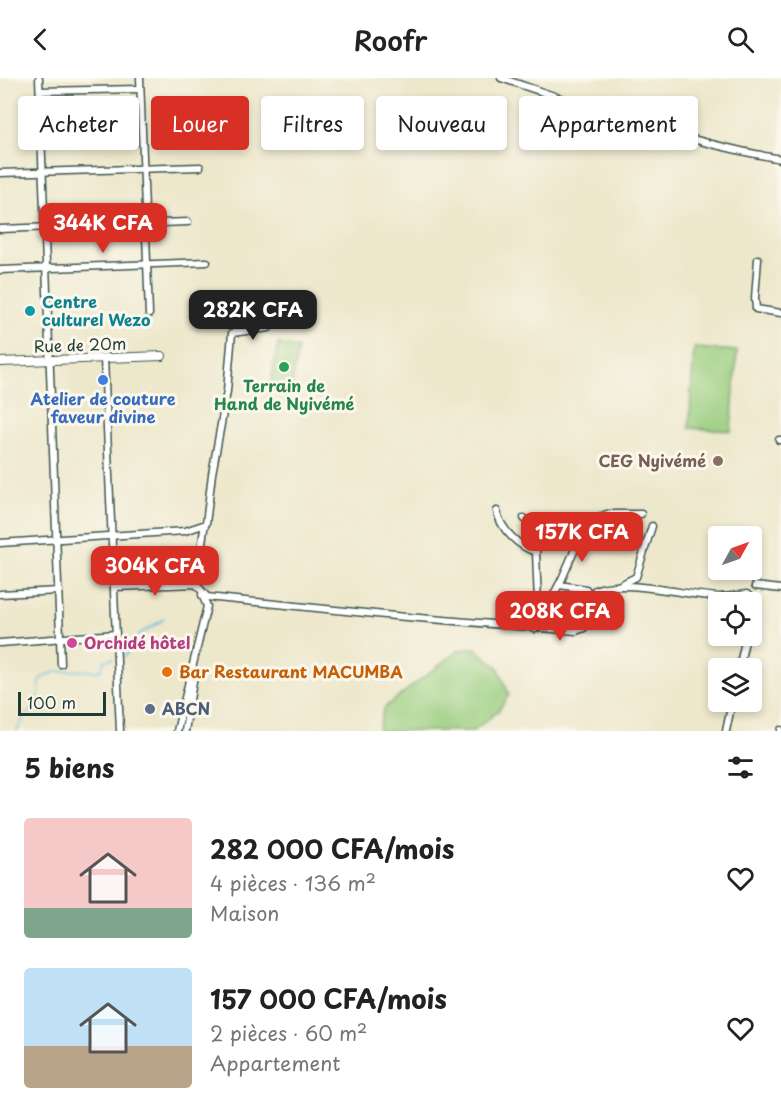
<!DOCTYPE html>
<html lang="fr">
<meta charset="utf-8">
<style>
:root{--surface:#fff;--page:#f6f6f6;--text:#222;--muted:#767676;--accent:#d93025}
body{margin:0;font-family:"Playpen Sans",sans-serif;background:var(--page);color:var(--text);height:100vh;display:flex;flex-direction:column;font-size:22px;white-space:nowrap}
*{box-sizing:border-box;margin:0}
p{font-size:20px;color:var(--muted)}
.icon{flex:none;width:33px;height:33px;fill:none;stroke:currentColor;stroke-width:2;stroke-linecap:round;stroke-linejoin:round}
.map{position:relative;height:653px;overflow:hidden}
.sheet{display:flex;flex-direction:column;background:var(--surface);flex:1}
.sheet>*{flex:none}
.banner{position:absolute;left:18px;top:18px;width:746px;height:54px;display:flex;gap:12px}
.needle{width:39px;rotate:50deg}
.tools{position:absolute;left:708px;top:448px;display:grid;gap:12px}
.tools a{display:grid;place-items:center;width:54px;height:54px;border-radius:6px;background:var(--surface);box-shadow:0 3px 9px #0003;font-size:30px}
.scale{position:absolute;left:18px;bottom:15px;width:88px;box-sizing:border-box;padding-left:6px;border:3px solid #1f3d34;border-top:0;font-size:16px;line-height:21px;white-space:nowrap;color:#1f3d34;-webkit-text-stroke:4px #fbf7ec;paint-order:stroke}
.price{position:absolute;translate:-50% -51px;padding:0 14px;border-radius:12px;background:var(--accent);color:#fff;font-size:20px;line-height:39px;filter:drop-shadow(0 2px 3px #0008)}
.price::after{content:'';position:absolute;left:50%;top:36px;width:18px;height:14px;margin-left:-9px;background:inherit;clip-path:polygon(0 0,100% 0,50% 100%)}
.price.selected{background:#222;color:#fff}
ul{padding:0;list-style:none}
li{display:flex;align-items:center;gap:18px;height:150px;padding:0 24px}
li span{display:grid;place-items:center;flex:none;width:168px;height:120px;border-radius:6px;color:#555}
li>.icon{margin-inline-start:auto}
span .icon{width:72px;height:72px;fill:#fffc;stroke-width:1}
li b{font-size:26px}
h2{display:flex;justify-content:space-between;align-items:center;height:72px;padding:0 24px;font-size:26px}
.pill{padding:0 21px;border-radius:6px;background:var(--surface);box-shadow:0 3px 9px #0003;font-size:21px;line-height:54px}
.pill.selected{background:var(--accent);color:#fff}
header{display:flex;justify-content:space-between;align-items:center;height:78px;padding:0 24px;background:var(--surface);font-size:27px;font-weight:600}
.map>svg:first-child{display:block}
</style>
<header><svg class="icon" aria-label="back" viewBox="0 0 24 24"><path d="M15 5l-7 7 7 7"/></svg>Roofr<svg class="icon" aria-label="search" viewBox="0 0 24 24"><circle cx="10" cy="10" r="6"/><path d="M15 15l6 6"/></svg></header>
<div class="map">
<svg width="781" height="653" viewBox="0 0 781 653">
<rect width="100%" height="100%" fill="#fbf7ec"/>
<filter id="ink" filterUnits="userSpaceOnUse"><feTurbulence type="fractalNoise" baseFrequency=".0167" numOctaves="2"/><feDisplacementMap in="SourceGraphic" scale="12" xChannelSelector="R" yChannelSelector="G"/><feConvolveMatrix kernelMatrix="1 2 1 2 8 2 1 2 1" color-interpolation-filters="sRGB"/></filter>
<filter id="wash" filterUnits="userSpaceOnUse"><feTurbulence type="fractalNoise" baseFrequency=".008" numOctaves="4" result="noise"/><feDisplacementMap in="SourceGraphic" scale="24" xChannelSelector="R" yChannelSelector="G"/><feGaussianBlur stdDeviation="1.35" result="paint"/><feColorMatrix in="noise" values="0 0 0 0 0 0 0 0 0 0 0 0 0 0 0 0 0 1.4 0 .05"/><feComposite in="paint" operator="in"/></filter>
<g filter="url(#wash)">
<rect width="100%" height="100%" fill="#ede7cb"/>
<g fill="#9ace7f" stroke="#5c865a" stroke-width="1.5">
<polygon points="278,266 298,270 291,313 270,309"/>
<polygon points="694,270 737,273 731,353 689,350"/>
<polygon points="475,570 498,589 509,617 498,633 473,653 378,653 384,630 459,572"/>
</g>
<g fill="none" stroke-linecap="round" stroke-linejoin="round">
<g stroke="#5fbadd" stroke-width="1.5">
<polyline points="118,580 125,578 140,556 164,541"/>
<path d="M17,653L23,641L38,626L40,601C57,589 81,593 100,593L105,582L113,581"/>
</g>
</g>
</g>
<g filter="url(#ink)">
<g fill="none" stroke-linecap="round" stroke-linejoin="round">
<g stroke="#3e564b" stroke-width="9">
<g id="minor">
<polyline points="39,0 61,586"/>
<polyline points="140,0 149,236"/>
<path d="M501,0C593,31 685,64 781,81"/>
<polyline points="40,13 140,11"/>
<polyline points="0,95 200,89"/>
<polyline points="0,151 188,144"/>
<polyline points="758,181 755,220 756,231 781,235"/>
<polyline points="0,192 207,184"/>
<polyline points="104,280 120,653"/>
<polyline points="779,362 781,362"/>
<path d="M497,433C500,451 519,469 536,474L538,525L541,538"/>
<polyline points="524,440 538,456 536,474"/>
<polyline points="0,465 185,453 206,446 212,396 227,313 232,255 269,250"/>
<polyline points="559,507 586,511 592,522"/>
<path d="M198,508L195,503C201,484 201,465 205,446"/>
<polyline points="618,508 636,499 652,448"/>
<polyline points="755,508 781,511"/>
<path d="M114,509L196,506L207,519L395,538L576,553L584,550L595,512C619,500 690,518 720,519C729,519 738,517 747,516L754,524L752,534"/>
<polyline points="0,516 59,513"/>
<polyline points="535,551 561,503 583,453 591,442 607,436 641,436"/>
<polyline points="0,565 116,556"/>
<polyline points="739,591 746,558"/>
<polyline points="177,653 207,528 202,517"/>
<polyline points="185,653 194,597"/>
<polyline points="726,653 732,624"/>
<polyline points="781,653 781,652"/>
</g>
</g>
<g stroke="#3e564b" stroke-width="10">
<polyline id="tertiary" points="0,284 162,278"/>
</g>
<use href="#minor" stroke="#fff" stroke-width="6"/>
<use href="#tertiary" stroke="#fff" stroke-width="8"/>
</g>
</g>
<circle fill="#0f9aa8" stroke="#fbf7ec" stroke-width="2" cx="30" cy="233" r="6"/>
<circle fill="#2e9e5b" stroke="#fbf7ec" stroke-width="2" cx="284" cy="289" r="6"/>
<circle fill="#3f7fe0" stroke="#fbf7ec" stroke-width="2" cx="103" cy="302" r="6"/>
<circle fill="#8d6e63" stroke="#fbf7ec" stroke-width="2" cx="718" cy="383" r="6"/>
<circle fill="#d1479c" stroke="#fbf7ec" stroke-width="2" cx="72" cy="565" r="6"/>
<circle fill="#e8710a" stroke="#fbf7ec" stroke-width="2" cx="167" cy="594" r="6"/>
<circle fill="#5c6f8a" stroke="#fbf7ec" stroke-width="2" cx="150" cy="631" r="6"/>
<g text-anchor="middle" stroke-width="6" stroke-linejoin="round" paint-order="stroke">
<g font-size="16" font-weight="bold" fill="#0d838f" stroke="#fbf7ec" text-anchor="start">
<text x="42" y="230">Centre<tspan x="42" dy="18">culturel Wezo</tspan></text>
</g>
<g font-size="16" fill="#1f3d34" stroke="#fbf7ec">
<text transform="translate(80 267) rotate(-2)" y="6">Rue de 20m</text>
</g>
<g font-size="16" font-weight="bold" fill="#27864d" stroke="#fbf7ec">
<text x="284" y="314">Terrain de<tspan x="284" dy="18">Hand de Nyivémé</tspan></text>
</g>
<g font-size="16" font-weight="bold" fill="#366cbe" stroke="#fbf7ec">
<text x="103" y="327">Atelier de couture<tspan x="103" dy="18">faveur divine</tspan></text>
</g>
<g font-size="16" font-weight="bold" fill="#785e54" stroke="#fbf7ec" text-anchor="end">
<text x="706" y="389">CEG Nyivémé</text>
</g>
<g font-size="16" font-weight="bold" fill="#b23c85" stroke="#fbf7ec" text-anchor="start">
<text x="84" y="571">Orchidé hôtel</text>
</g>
<g font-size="16" font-weight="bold" fill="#c56008" stroke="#fbf7ec" text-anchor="start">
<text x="179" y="600">Bar Restaurant MACUMBA</text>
</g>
<g font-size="16" font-weight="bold" fill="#4e5e75" stroke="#fbf7ec" text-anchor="start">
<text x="162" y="637">ABCN</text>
</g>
</g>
</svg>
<div class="tools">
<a><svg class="needle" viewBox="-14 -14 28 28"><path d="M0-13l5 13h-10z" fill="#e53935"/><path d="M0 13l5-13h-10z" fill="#767676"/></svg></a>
<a><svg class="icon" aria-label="locate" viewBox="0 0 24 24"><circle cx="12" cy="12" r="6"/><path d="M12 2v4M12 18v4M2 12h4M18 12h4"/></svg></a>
<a><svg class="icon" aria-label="layers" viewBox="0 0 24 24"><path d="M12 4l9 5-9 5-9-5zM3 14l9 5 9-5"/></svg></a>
</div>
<div class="scale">100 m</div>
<b class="price" style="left:103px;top:176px">344K CFA</b>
<b class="price selected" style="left:253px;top:263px">282K CFA</b>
<b class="price" style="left:582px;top:485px">157K CFA</b>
<b class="price" style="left:155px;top:519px">304K CFA</b>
<b class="price" style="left:560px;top:564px">208K CFA</b>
<div class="banner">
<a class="pill">Acheter</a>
<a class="pill selected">Louer</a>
<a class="pill">Filtres</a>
<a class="pill">Nouveau</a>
<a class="pill">Appartement</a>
</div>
</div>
<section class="sheet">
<h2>5 biens<svg class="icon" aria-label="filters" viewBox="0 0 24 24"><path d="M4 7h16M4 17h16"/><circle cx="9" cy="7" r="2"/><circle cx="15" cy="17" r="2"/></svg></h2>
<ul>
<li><span style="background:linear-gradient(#f6c9c9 75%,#7fa58c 0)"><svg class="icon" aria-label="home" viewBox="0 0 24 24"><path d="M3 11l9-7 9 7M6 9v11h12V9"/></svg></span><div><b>282 000 CFA/mois</b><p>4 pièces · 136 m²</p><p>Maison</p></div><svg class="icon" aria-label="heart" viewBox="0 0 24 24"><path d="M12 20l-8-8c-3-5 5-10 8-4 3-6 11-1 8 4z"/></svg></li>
<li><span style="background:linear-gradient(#bfe0f5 65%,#b9a48a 0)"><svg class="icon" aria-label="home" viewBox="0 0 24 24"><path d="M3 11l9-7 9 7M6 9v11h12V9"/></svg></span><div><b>157 000 CFA/mois</b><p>2 pièces · 60 m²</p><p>Appartement</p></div><svg class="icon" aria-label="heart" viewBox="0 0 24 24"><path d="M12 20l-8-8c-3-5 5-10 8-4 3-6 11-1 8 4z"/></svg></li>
</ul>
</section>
